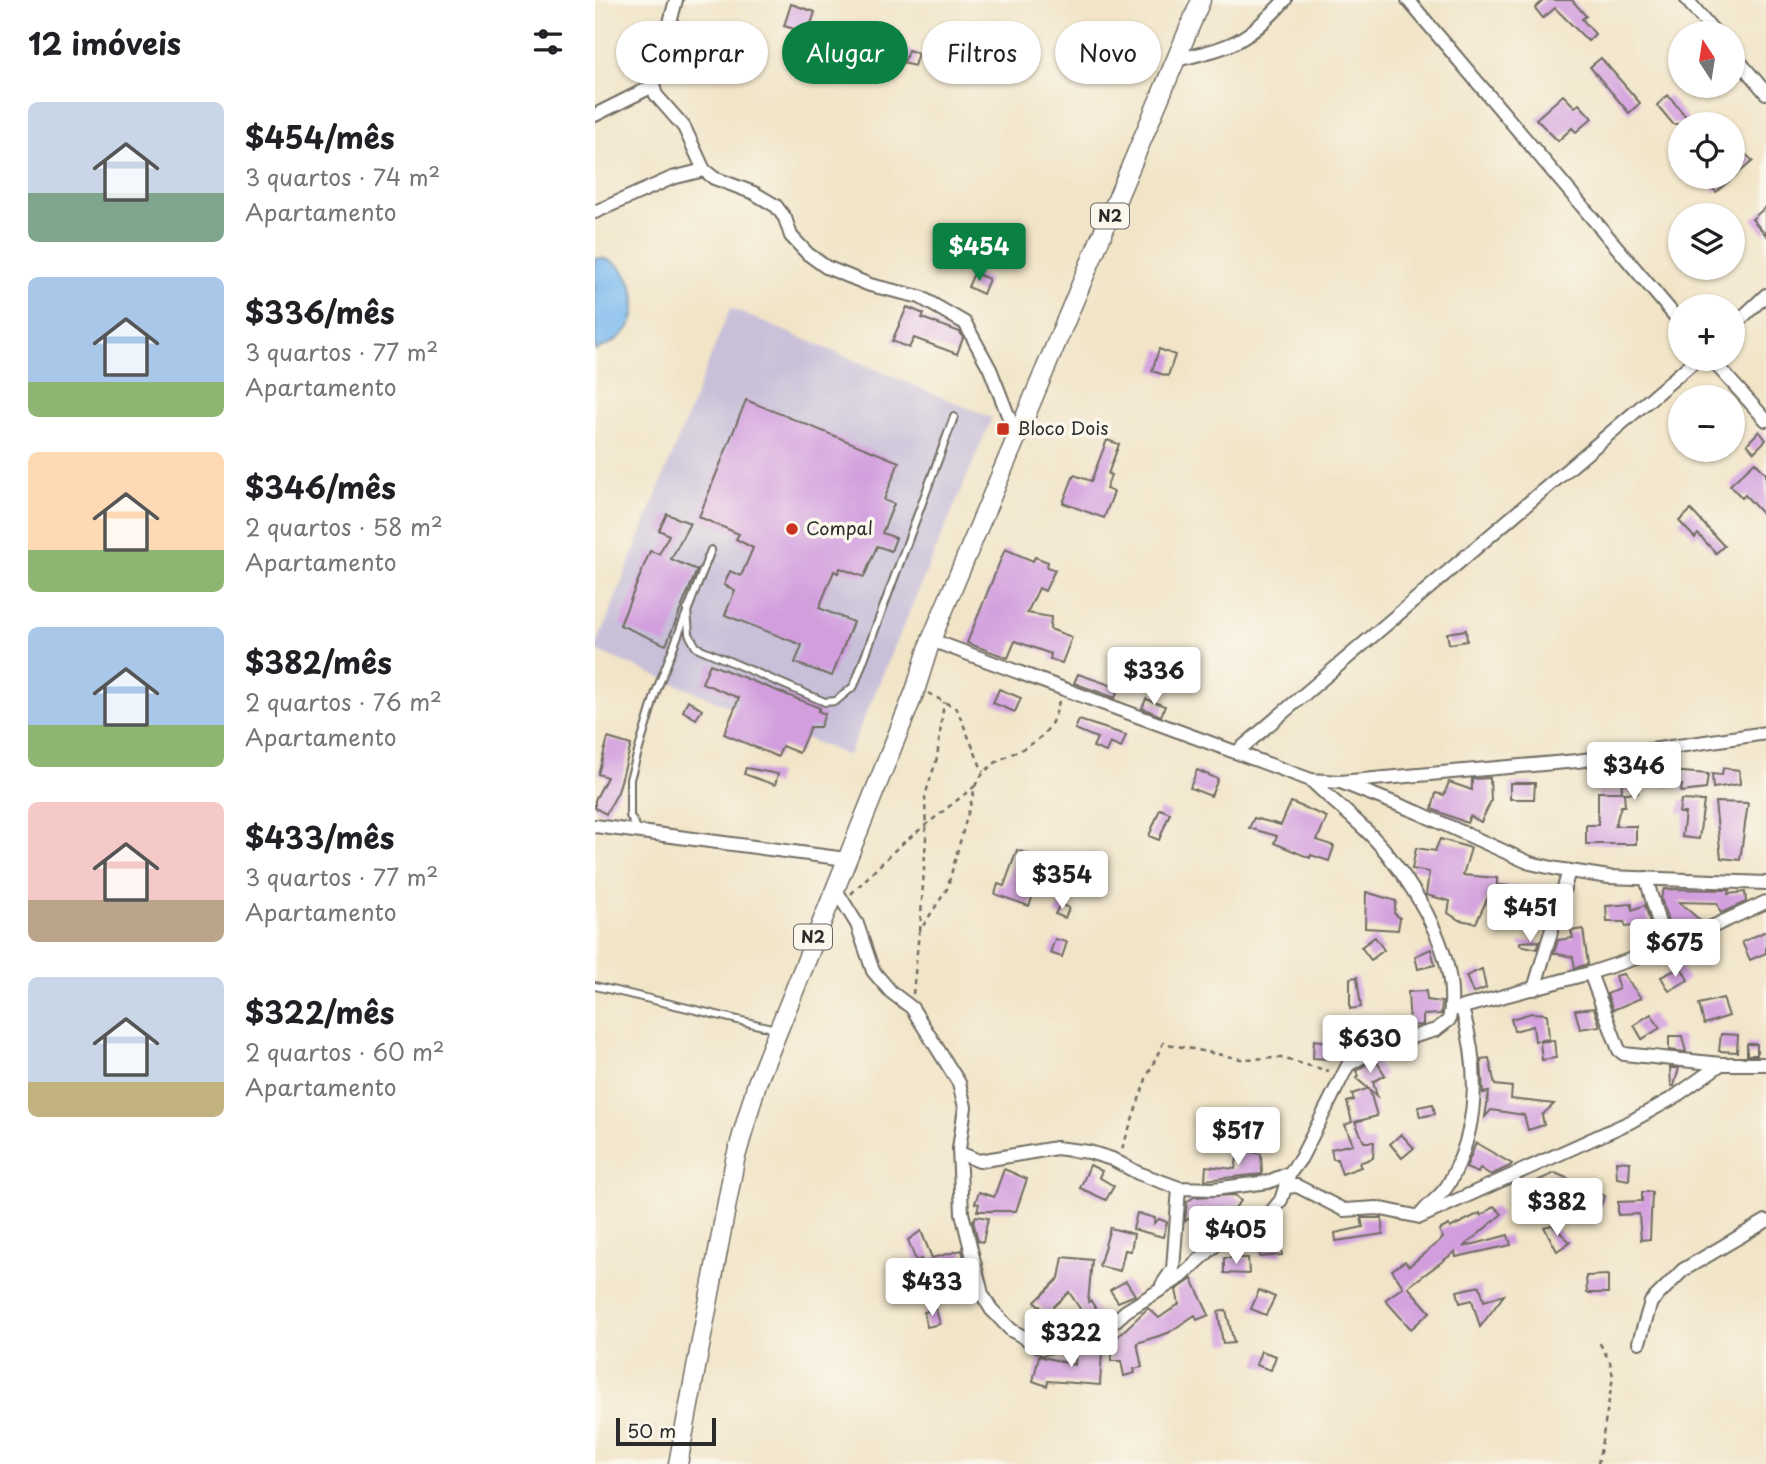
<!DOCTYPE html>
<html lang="pt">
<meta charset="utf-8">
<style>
:root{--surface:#fff;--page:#f6f6f6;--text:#202124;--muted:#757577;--accent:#0b8043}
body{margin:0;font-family:"Playpen Sans",sans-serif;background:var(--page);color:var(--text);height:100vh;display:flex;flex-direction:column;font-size:26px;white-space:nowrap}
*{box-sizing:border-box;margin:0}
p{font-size:23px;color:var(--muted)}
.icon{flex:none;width:38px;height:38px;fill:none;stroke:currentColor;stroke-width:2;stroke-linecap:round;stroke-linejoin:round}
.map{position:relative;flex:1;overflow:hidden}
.panel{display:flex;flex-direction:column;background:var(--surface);width:595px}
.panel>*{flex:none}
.banner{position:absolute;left:21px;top:21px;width:665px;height:63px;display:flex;gap:14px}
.needle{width:46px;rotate:348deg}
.buttons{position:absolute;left:1073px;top:21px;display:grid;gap:14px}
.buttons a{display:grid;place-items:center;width:77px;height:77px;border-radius:50%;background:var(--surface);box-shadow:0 2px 5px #0004;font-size:35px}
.scale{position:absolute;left:21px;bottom:18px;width:100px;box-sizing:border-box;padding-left:7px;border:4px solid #2b2b2b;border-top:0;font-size:19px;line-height:24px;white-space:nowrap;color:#2b2b2b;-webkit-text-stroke:5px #fbf7ec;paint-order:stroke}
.price{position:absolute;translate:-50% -60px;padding:0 16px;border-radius:7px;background:#fff;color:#222;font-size:23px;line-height:46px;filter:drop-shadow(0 2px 4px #0008)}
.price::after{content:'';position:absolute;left:50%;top:42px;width:21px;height:16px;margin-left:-10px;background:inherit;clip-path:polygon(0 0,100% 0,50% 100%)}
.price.current{background:var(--accent);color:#fff}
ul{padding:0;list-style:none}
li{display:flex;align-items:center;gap:21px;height:175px;padding:0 28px}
li span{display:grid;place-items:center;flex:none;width:196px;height:140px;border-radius:10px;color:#555}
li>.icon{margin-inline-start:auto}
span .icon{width:84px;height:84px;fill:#fffc;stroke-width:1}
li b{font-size:30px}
h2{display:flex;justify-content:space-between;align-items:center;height:84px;padding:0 28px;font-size:30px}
.pill{padding:0 24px;border-radius:32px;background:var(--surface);box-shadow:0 2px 5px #0004;font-size:24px;line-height:63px}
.pill.current{background:var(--accent);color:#fff}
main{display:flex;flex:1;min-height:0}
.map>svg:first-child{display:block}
</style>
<main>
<section class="panel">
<h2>12 imóveis<svg class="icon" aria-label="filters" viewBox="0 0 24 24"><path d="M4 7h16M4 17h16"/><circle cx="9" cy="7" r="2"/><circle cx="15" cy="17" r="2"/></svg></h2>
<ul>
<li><span style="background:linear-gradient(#c9d6e8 65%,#7fa58c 0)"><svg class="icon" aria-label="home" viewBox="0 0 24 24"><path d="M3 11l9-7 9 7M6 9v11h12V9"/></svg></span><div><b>$454/mês</b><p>3 quartos · 74 m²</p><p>Apartamento</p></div></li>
<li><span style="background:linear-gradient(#a9c7e8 75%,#8fb573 0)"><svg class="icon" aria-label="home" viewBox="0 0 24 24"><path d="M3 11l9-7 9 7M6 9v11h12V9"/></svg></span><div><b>$336/mês</b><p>3 quartos · 77 m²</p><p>Apartamento</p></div></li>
<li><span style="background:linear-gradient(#ffd9b3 70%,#8fb573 0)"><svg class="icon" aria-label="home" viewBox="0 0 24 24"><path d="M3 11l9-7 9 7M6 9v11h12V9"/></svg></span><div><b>$346/mês</b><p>2 quartos · 58 m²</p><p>Apartamento</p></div></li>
<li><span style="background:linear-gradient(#a9c7e8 70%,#8fb573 0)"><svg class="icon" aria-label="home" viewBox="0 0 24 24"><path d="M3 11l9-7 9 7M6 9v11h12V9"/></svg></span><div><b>$382/mês</b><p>2 quartos · 76 m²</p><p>Apartamento</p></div></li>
<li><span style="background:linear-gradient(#f6c9c9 70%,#b9a48a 0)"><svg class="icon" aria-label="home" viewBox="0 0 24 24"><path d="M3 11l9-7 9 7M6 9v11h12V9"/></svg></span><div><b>$433/mês</b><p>3 quartos · 77 m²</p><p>Apartamento</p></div></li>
<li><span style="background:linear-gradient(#c9d6e8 75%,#c2b280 0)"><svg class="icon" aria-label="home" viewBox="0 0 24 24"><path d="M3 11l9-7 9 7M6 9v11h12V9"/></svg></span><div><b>$322/mês</b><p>2 quartos · 60 m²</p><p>Apartamento</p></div></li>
</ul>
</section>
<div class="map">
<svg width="1171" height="1464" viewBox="0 0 1171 1464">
<rect width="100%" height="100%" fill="#fbf7ec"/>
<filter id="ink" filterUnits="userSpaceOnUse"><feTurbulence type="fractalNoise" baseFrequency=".0143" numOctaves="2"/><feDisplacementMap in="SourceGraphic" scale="14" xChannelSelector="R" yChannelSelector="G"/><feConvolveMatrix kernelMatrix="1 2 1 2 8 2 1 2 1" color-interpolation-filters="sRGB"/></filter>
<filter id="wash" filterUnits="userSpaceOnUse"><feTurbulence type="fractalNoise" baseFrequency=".00686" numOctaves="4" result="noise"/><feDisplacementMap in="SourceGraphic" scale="28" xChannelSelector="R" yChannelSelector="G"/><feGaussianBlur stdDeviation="1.57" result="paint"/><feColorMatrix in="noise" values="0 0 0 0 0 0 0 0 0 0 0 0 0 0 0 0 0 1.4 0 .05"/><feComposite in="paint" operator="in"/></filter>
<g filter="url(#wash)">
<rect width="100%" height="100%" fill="#f1e4c7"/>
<polygon fill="#c8bfd8" points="135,308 397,418 253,756 0,650"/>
<path fill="#7ab9ee" stroke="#52728c" stroke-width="2" d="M0,258C31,257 46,292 38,319C33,335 14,346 0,350Z"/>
<g id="blocks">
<g fill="#d29ede">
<polygon points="949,0 977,0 991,16 987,19 1000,34 993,41 960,8 948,18 940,8"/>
<polygon points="196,4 220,12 213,33 189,26"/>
<polygon points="313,50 323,53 319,66 309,63"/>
<polygon points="1006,58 1045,103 1034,113 995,67"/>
<polygon points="968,95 980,107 984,104 997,118 981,132 977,128 963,141 941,119"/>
<polygon points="1073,95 1097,124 1078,124 1062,105"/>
<polygon points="1138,143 1158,161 1121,192 1113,183 1120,177 1138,177"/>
<polygon points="1171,207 1171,235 1157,219"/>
<polygon points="379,273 394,279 388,294 373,287"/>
<polygon points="312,307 329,314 327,318 365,332 368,338 362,354 319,338 314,348 297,341"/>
<polygon points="564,349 580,355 573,376 557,371"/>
<polygon points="151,400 304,462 289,500 299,504 287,533 301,538 296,551 282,546 269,577 245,568 243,573 239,571 224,608 258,622 237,676 200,663 207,645 130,615 140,590 129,585 135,571 146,576 158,548 141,539 144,534 104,517"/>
<polygon points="1164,431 1171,440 1159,452 1152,444"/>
<polygon points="512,440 524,444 513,474 516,475 511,489 519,492 509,518 468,503 479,475 496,481"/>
<polygon points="1160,462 1171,474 1171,518 1150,495 1147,498 1135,485"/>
<polygon points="1096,510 1129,546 1121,553 1103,534 1100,538 1084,521"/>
<polygon points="72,514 95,523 76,559 102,570 71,645 25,625 55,551 64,554 74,535 64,530"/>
<polygon points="410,549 438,561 440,557 453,562 452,567 460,570 450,591 444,588 432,613 456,617 455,629 477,637 467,663 455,659 456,654 420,641 413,658 372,643"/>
<polygon points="871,630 872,641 854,644 852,633"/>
<polygon points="115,664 225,708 223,711 230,714 225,727 215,727 204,753 187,746 183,757 129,734 144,698 107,683"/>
<polygon points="483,674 524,688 520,698 479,683"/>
<polygon points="404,689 426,698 420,712 398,703"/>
<polygon points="551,699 570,706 566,716 547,708"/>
<polygon points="93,700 107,710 101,719 88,711"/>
<polygon points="484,720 531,735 526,748 515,743 511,752 498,747 502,738 480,729"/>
<polygon points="13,738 36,745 23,792 11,814 0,808 0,800 12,777 3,774"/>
<polygon points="1060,762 1061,770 1113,774 1111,789 1086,792 1087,785 1066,787 1065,779 1043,781 1043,793 1029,793 1030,806 1026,806 1020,826 1041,826 1041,844 991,844 991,825 1003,825 1003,792 1027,792 1026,771 1049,770 1048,764"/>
<polygon points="151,768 183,774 180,785 149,774"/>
<polygon points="1128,768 1144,770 1145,784 1118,788 1117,774 1127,775"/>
<polygon points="602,770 623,779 616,796 595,788"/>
<polygon points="895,778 896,801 886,822 875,816 872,823 837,809 841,793 849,795 854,782 877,790 877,779"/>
<polygon points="915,783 940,783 939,799 915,799"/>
<polygon points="1086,800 1109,801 1104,839 1087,837 1090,813 1084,813"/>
<polygon points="696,802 732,817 722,840 739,846 734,861 716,855 715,858 679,843 682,836 654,828 659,818 686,825"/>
<polygon points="1120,802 1153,803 1145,860 1126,858"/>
<polygon points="565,809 575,813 564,840 554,836"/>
<polygon points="845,839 876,848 868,875 902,878 902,885 929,887 937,895 927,905 922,900 893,897 881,923 864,920 853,913 855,901 831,895 834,872 817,869 821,848 840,851"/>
<polygon points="422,850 464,865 458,884 444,879 434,906 400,894 403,884 409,886"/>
<polygon points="1069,889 1134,890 1133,894 1150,892 1151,902 1126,913 1122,903 1084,902 1106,921 1077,935 1066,898"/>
<polygon points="771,892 801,901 799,913 805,918 803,930 770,928"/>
<polygon points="465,904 474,908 470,918 460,914"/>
<polygon points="1037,904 1037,910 1050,905 1055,923 1031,927 1029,922 1012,922 1011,906"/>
<polygon points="988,929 993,964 980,968 978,957 959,953 963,940 978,938 976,931"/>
<polygon points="1171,931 1171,953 1155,960 1147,942"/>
<polygon points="780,937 789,950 776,960 766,947"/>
<polygon points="460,939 472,942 467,957 455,953"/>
<polygon points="944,941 942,949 925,945 925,942"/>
<polygon points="836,949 840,965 823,969 820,956"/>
<polygon points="1086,967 1093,980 1074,991 1066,977"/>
<polygon points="887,969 891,988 878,993 871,976"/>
<polygon points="1028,974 1046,998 1018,1010 1012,994 1024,989 1020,976"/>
<polygon points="762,977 766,1007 755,1009 755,978"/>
<polygon points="831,991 832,1000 847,1002 846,1014 828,1015 828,1025 815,1026 813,992"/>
<polygon points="1128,998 1134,1016 1109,1024 1104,1004"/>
<polygon points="999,1008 1005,1026 985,1029 980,1010"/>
<polygon points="937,1013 952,1014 954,1039 940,1041 938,1026 919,1031 916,1019"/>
<polygon points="1056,1014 1065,1028 1047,1039 1039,1025"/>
<polygon points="1126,1034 1143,1035 1142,1052 1124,1051"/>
<polygon points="1074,1036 1087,1036 1091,1052 1074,1050"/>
<polygon points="719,1040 735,1042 733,1059 718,1058"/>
<polygon points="959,1040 961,1058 947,1060 945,1042"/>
<rect x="1152" y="1044" width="10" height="11"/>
<polygon points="894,1058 900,1085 917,1087 916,1099 959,1104 947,1115 949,1125 933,1130 929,1115 896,1110 890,1117 894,1092 888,1093 886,1059"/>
<polygon points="780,1059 790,1075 778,1082 782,1096 761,1078 764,1076 761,1071"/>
<polygon points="1075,1068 1084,1068 1079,1086 1076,1086"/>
<polygon points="774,1088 782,1116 760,1122 769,1142 779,1142 778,1158 764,1163 766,1167 747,1174 742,1159 738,1159 736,1149 758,1144 750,1125 757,1122 752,1102 759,1100 757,1094"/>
<polygon points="838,1104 840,1114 825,1117 823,1107"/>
<polygon points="806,1134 819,1148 807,1158 795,1144"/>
<polygon points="881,1143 917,1164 915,1166 896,1175 885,1168 883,1173 871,1168"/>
<polygon points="644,1149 666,1154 667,1174 610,1180 611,1166 640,1169"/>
<polygon points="1021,1161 1035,1162 1034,1180 1022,1178"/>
<polygon points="495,1165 507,1171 504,1177 519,1186 511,1200 485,1188"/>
<polygon points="409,1169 432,1179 421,1211 382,1211 384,1204 380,1203 384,1192 399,1197"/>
<polygon points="960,1173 974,1179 976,1187 966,1199 944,1180"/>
<polygon points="998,1190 1010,1196 998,1222 986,1216"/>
<polygon points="1047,1192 1057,1192 1055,1239 1046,1240 1044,1214 1023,1215 1023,1202 1047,1201"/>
<polygon points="640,1195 646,1201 634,1214 637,1221 622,1228 612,1208 590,1221 592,1202 599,1197"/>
<polygon points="899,1206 907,1214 868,1247 913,1235 916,1245 861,1257 860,1252 813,1287 835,1312 816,1329 790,1300 808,1287 797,1270 810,1261 814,1266 848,1238 844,1230 854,1225 855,1228 885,1213 886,1216"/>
<polygon points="542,1213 560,1218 559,1223 564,1219 572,1222 568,1237 538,1229"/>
<polygon points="381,1216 393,1218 388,1242 383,1241 378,1221"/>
<polygon points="766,1218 787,1218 788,1234 741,1241 740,1233 768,1227"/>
<polygon points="957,1225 975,1242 962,1251 949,1227"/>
<polygon points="515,1228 539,1234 536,1251 530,1250 525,1271 504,1266"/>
<polygon points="326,1231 337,1258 367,1250 373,1275 334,1285 326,1259 321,1261 313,1240"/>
<polygon points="686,1245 687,1255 665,1257 664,1247"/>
<polygon points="468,1257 497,1260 493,1302 496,1301 506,1317 495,1324 474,1292 452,1313 440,1302 464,1278"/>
<polygon points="629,1258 653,1258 654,1274 629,1273"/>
<polygon points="1013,1275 1013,1293 992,1293 991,1276"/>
<polygon points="597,1279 614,1315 602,1320 600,1315 573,1333 542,1343 547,1367 539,1369 540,1373 529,1376 526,1361 516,1361 516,1339 520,1339 553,1308 564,1318 584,1304 581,1290"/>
<polygon points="531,1281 540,1295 523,1302 515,1290"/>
<polygon points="885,1286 889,1301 909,1295 885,1327 877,1300 865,1303 862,1291"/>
<polygon points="664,1290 680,1297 671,1315 656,1309"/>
<polygon points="341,1309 345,1324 332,1327 329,1312"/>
<polygon points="631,1310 639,1343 628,1344 623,1312"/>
<polygon points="481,1350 507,1351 505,1385 453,1381 452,1386 438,1381 444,1356 480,1365"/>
<polygon points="666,1351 681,1356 676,1370 661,1365"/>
</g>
</g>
</g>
<g filter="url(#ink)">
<use href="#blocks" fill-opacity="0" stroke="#706c62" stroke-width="2"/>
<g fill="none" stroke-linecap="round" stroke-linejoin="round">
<g stroke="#706c62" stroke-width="10">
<g id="lane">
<polyline points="92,610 94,634 101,647 230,702 241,701 259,686 359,417"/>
<polyline points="43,830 35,816 35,779 61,692 116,550"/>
<polyline points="0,986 181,1029"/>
</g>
</g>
<g stroke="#706c62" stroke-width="16">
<g id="street">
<polyline points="81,0 58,86 61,95 89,127 109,170 119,178 159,193 181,206 190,218 196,236 213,254 231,267 275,285 325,297 370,323 395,369 422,438"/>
<polyline points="813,0 1085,322"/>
<polyline points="1092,0 1120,33"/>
<polyline points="1138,54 1171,93"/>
<path d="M581,60C638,46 650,44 690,0"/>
<polyline points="0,115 58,86"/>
<polyline points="0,212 77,178 109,170"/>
<polyline points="1138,326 1171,295"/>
<polyline points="1116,359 1171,420"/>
<polyline points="336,640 716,780 745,782 982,761 1171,733"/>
<polyline points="643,751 1102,359"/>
<polyline points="748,783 822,812 935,863 962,869 1014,877 1171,883"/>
<polyline points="0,826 251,859"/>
<polyline points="1051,878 1071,948"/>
<path d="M239,887L262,924L278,971L296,992L317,1008L364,1083L370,1107L364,1149L367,1213L387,1294L396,1309L416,1330L448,1348L474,1343L511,1329L531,1311L586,1277L629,1237L672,1217L686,1200L695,1173L706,1158L753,1065L785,1046L841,1030L854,1020C866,965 827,898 794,856C773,828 741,805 716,780"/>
<polyline points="995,973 1024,1050 1029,1054 1126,1064 1171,1064"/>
<polyline points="939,989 974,871"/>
<polyline points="857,1010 995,973 1071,948 1171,902"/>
<polyline points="365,1153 384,1161 461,1148 494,1152 517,1159 543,1173 584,1188 619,1189 673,1182 695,1173"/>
<polyline points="690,1187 702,1186 749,1210 782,1208 825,1217 1035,1122 1078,1098 1126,1064"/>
<path d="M827,1213C835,1203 846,1196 853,1185C884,1130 885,1068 867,1009"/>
<polyline points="567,1285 578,1269 584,1188"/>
<polyline points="1044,1342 1056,1302 1088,1270 1171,1221"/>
</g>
</g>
<g stroke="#706c62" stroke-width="21">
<polyline id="primary" points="83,1464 140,1160 162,1083 320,691 336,640 606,0"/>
</g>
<g stroke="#706c62" stroke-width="2.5" stroke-dasharray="5 5" stroke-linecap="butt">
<polyline points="333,693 362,709 388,772"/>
<polyline points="256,894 303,847 380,786"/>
<polyline points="325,931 331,838 330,796 342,758 349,702"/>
<path d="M318,994L324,932L352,889L381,784C404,742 452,761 464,701"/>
<polyline points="527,1149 551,1079 568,1043 646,1059 686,1058 734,1071"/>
<polyline points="1003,1464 1018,1377 1015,1362 1003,1340"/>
</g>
<use href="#lane" stroke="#fff" stroke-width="6"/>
<use href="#street" stroke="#fff" stroke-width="12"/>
<use href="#primary" stroke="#fff" stroke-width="18"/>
</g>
</g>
<g fill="#c8321e" stroke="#fbf7ec" stroke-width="2.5">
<rect x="401" y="422" width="14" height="14" rx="3.5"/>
<circle cx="197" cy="529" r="7"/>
</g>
<g text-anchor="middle" stroke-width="7" stroke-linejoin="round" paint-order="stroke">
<g fill="#fbf7ec" stroke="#696865" stroke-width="2">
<rect x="496" y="203.5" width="38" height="25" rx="5"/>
<rect x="199" y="924.5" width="38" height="25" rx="5"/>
</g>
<g font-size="16" font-weight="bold" fill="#2b2b2b">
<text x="515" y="222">N2</text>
<text x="218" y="943">N2</text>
</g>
<g font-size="18" fill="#2b2b2b" stroke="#fbf7ec" text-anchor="start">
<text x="422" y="435">Bloco Dois</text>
<text x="211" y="535">Compal</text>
</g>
</g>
</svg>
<div class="buttons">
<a><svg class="needle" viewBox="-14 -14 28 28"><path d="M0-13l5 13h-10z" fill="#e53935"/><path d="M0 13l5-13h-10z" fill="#757577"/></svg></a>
<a><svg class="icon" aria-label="locate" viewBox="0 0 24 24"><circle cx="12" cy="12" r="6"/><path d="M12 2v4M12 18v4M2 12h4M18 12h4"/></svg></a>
<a><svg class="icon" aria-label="layers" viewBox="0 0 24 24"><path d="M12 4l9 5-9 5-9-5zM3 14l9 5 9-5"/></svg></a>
<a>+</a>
<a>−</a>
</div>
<div class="scale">50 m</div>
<b class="price current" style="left:384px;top:283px">$454</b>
<b class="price" style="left:559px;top:707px">$336</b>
<b class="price" style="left:1039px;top:802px">$346</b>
<b class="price" style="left:467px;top:911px">$354</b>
<b class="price" style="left:935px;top:944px">$451</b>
<b class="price" style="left:1080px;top:979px">$675</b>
<b class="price" style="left:775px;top:1075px">$630</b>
<b class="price" style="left:643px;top:1167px">$517</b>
<b class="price" style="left:962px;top:1238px">$382</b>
<b class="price" style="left:641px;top:1266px">$405</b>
<b class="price" style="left:337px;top:1318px">$433</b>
<b class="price" style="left:476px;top:1369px">$322</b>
<div class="banner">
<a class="pill">Comprar</a>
<a class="pill current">Alugar</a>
<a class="pill">Filtros</a>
<a class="pill">Novo</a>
</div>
</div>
</main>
